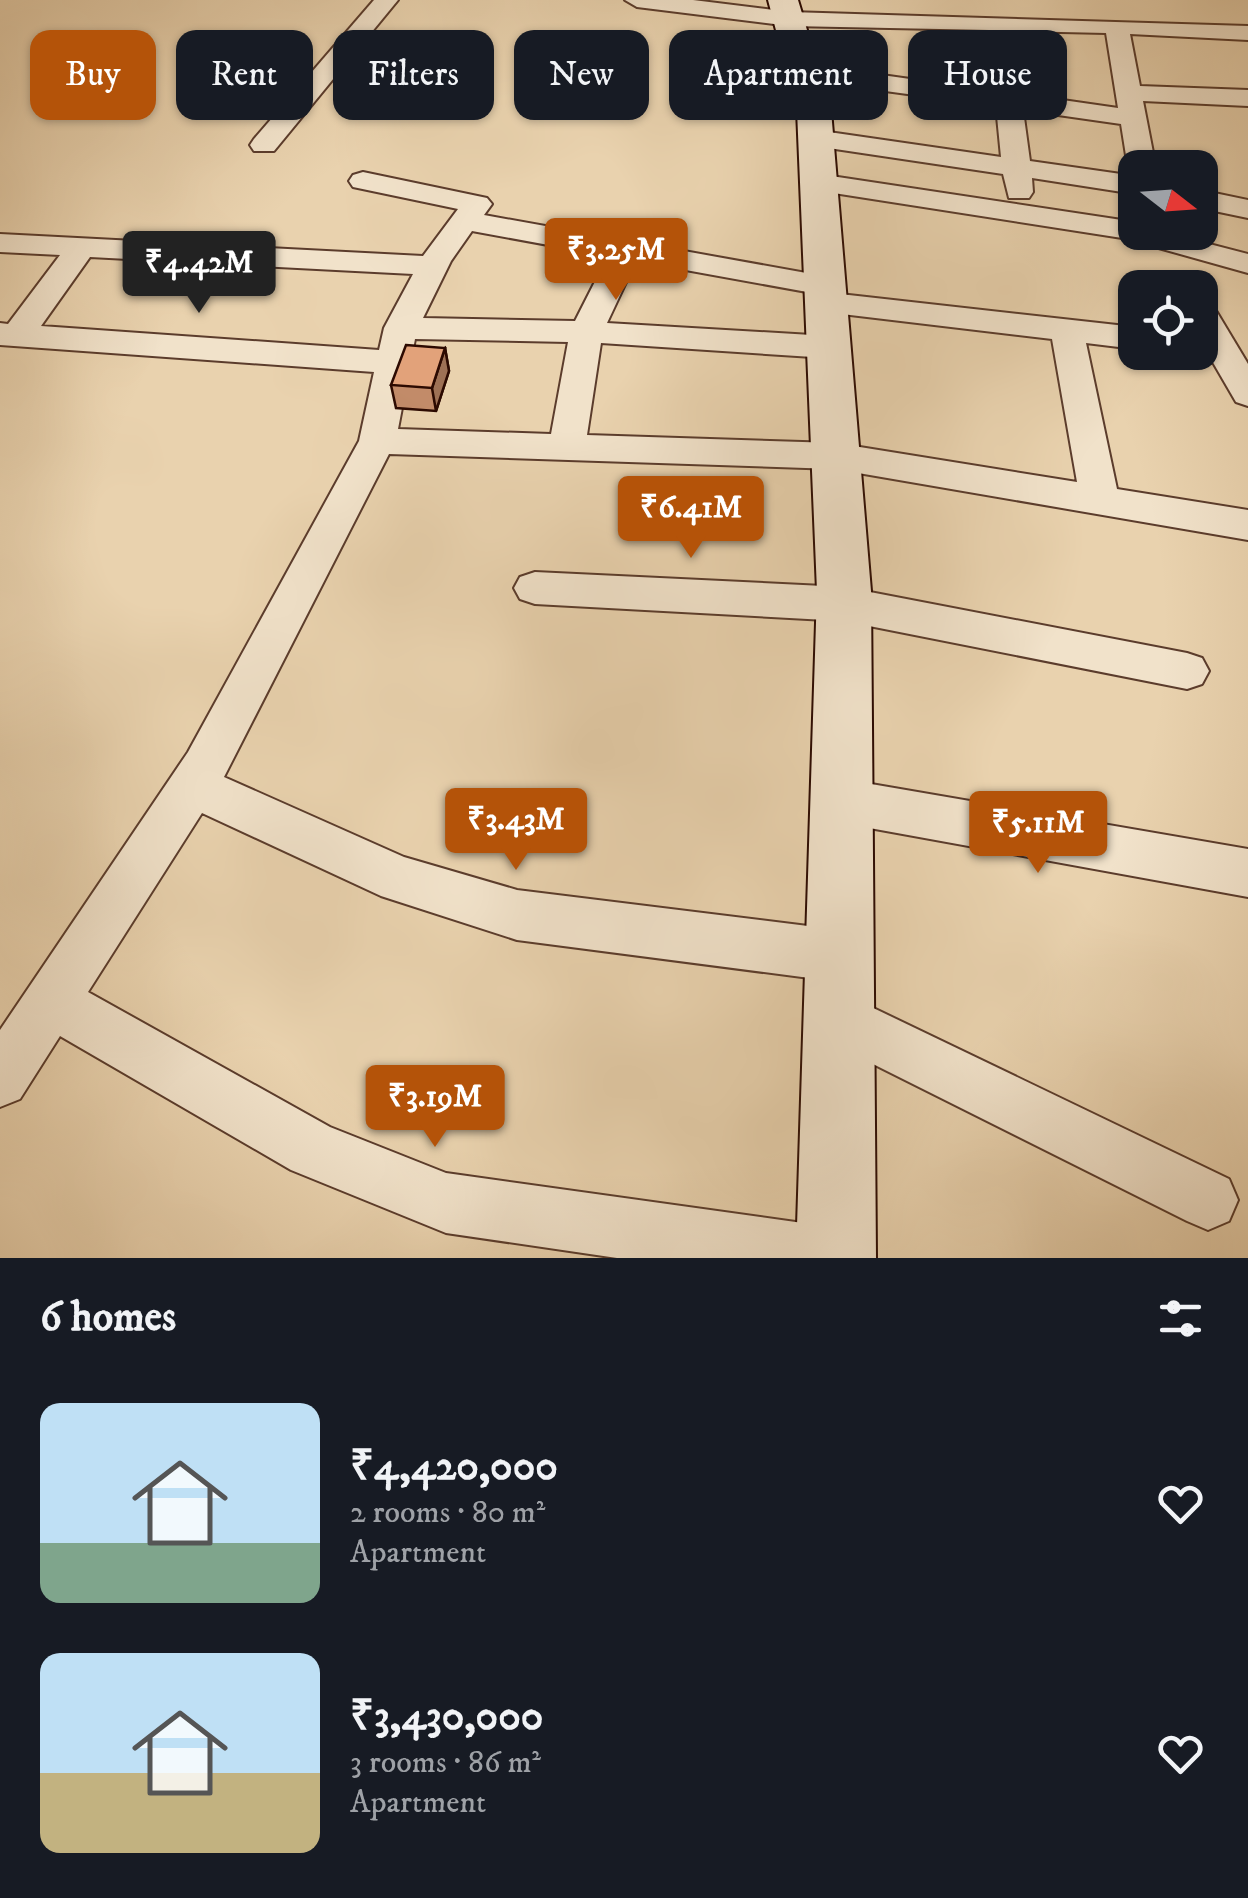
<!DOCTYPE html>
<meta charset="utf-8">
<style>
:root{--surface:#171b24;--page:#20242c;--text:#f1f3f6;--muted:#9ea1a6;--accent:#b45309}
body{margin:0;font-family:"IM FELL DW Pica",serif;background:var(--page);color:var(--text);height:100vh;display:flex;flex-direction:column;font-size:38px;white-space:nowrap}
*{box-sizing:border-box;margin:0}
p{font-size:32px;color:var(--muted)}
.icon{flex:none;width:55px;height:55px;fill:none;stroke:currentColor;stroke-width:2;stroke-linecap:round;stroke-linejoin:round}
.map{position:relative;height:1258px;overflow:hidden}
.panel{display:flex;flex-direction:column;background:var(--surface);flex:1}
.panel>*{flex:none}
.hud{position:absolute;left:30px;top:30px;width:1190px;height:90px;display:flex;gap:20px}
.needle{width:65px;rotate:107deg}
.controls{position:absolute;left:1118px;top:150px;display:grid;gap:20px}
.controls a{display:grid;place-items:center;width:100px;height:100px;border-radius:20px;background:var(--surface);box-shadow:0 2px 8px #0004;font-size:50px}
.price{position:absolute;translate:-50% -85px;padding:0 22px;border-radius:10px;background:var(--accent);color:#fff;font-size:32px;line-height:65px;filter:drop-shadow(0 2px 5px #0008)}
.price::after{content:'';position:absolute;left:50%;top:60px;width:30px;height:22px;margin-left:-15px;background:inherit;clip-path:polygon(0 0,100% 0,50% 100%)}
.price.current{background:#222;color:#fff}
ul{padding:0;list-style:none}
li{display:flex;align-items:center;gap:30px;height:250px;padding:0 40px}
li span{display:grid;place-items:center;flex:none;width:280px;height:200px;border-radius:20px;color:#555}
li>.icon{margin-inline-start:auto}
span .icon{width:120px;height:120px;fill:#fffc;stroke-width:1}
li b{font-size:42px}
h2{display:flex;justify-content:space-between;align-items:center;height:120px;padding:0 40px;font-size:42px}
.pill{padding:0 35px;border-radius:20px;background:var(--surface);box-shadow:0 2px 8px #0004;font-size:35px;line-height:90px}
.pill.current{background:var(--accent);color:#fff}
.map>svg:first-child{display:block}
</style>
<div class="map">
<svg width="1248" height="1258" viewBox="0 0 1248 1258">
<rect width="100%" height="100%" fill="#e9d2ae"/>
<filter id="stains"><feTurbulence type="fractalNoise" baseFrequency=".002" numOctaves="4"/><feColorMatrix values="0 0 0 0 .2 0 0 0 0 .09 0 0 0 0 .02 0 0 0 .5 -.17"/></filter>
<radialGradient id="worn" r=".72"><stop offset=".6" stop-color="#630" stop-opacity="0"/><stop offset="1" stop-color="#630" stop-opacity=".3"/></radialGradient>
<g fill="none" stroke-linecap="round" stroke-linejoin="round">
<g stroke="#5b3c2c" stroke-width="4">
<g id="street">
<polygon points="374,0 398,0 274,151 254,151 250,145 254,139"/>
<path d="M625,0H693L790,12L1248,26V40L1130,34L1140,86L1248,90V106L1143,101L1156,168H1135V175L1128,168L1121,124L1023,110L1030,161L1135,176V194L1032,178L1033,192L1029,198H1009L1003,174L815,146L801,138L815,130L1001,157L996,106L804,80L791,72L804,64L995,91L989,30L790,26L637,7ZM1013,31L1106,33L1118,108L1021,94Z"/>
<path d="M363,172L487,198L492,204L484,215L834,278L839,285L831,293L1135,327V349L1086,343L1117,489L1248,510V540L835,469L389,454L224,777L404,857L517,890L840,930L859,937L866,956L859,975L840,982L517,940L381,896L202,813L88,992L330,1127L446,1173L831,1227L853,1236L862,1258H617L446,1233L291,1170L60,1036L20,1099L0,1107V1030L188,752L359,441L374,372L0,345V323L8,324L60,255L0,252V234L423,256L458,209L353,187L349,181L353,175ZM472,231L608,256L575,321L423,318L451,261ZM90,257L413,274L384,328L379,350L41,326ZM636,261L818,294L809,302L814,309L825,312L1052,339L1077,482L835,443L587,435L601,343L828,358L840,355L845,347L840,339L828,336L607,323ZM415,339L568,342L551,434L398,429Z"/>
<polygon points="818,174 1135,222 1135,232 1149,232 1135,240 808,189 804,183 808,177"/>
<polygon points="1200,190 1248,200 1248,218 1200,208"/>
<polygon points="1163,232 1248,254 1248,273 1155,247 1151,241"/>
<polygon points="1200,301 1212,304 1248,364 1248,406 1236,402 1200,340"/>
<polygon points="535,572 844,587 1187,653 1202,658 1209,671 1202,684 1187,689 844,621 535,604 520,599 514,588 520,577"/>
<polygon points="842,779 1248,849 1248,897 842,823 825,816 818,801 825,786"/>
<polygon points="840,992 1229,1179 1238,1200 1229,1221 1208,1230 1187,1221 821,1038 813,1019 821,1000"/>
</g>
</g>
<g stroke="#2c0a01" stroke-width="4">
<polygon id="secondary" points="768,0 798,0 831,110 871,591 876,1258 796,1258 817,591 797,110"/>
</g>
<use href="#street" fill="#f1e2ca" fill-rule="evenodd"/>
<use href="#secondary" fill="#f1e2ca" fill-rule="evenodd"/>
</g>
<polygon fill="#c28b69" stroke="#2c0a01" stroke-width="2.5" points="445,348 449,371 436,411 396,408 391,385"/>
<polygon fill="#9e7155" stroke="#2c0a01" stroke-width="2.5" points="445,348 449,371 436,411 432,388"/>
<polygon fill="#e2a27a" stroke="#2c0a01" stroke-width="2.5" points="406,345 445,348 432,388 391,385"/>
<rect width="100%" height="100%" filter="url(#stains)"/>
<rect width="100%" height="100%" fill="url(#worn)"/>
</svg>
<div class="controls">
<a><svg class="needle" viewBox="-14 -14 28 28"><path d="M0-13l5 13h-10z" fill="#e53935"/><path d="M0 13l5-13h-10z" fill="#9ea1a6"/></svg></a>
<a><svg class="icon" aria-label="locate" viewBox="0 0 24 24"><circle cx="12" cy="12" r="6"/><path d="M12 2v4M12 18v4M2 12h4M18 12h4"/></svg></a>
</div>
<b class="price" style="left:616px;top:303px">₹3.25M</b>
<b class="price current" style="left:199px;top:316px">₹4.42M</b>
<b class="price" style="left:691px;top:561px">₹6.41M</b>
<b class="price" style="left:516px;top:873px">₹3.43M</b>
<b class="price" style="left:1038px;top:876px">₹5.11M</b>
<b class="price" style="left:435px;top:1150px">₹3.19M</b>
<div class="hud">
<a class="pill current">Buy</a>
<a class="pill">Rent</a>
<a class="pill">Filters</a>
<a class="pill">New</a>
<a class="pill">Apartment</a>
<a class="pill">House</a>
</div>
</div>
<section class="panel">
<h2>6 homes<svg class="icon" aria-label="filters" viewBox="0 0 24 24"><path d="M4 7h16M4 17h16"/><circle cx="9" cy="7" r="2"/><circle cx="15" cy="17" r="2"/></svg></h2>
<ul>
<li><span style="background:linear-gradient(#bfe0f5 70%,#7fa58c 0)"><svg class="icon" aria-label="home" viewBox="0 0 24 24"><path d="M3 11l9-7 9 7M6 9v11h12V9"/></svg></span><div><b>₹4,420,000</b><p>2 rooms · 80 m²</p><p>Apartment</p></div><svg class="icon" aria-label="heart" viewBox="0 0 24 24"><path d="M12 20l-8-8c-3-5 5-10 8-4 3-6 11-1 8 4z"/></svg></li>
<li><span style="background:linear-gradient(#bfe0f5 60%,#c2b280 0)"><svg class="icon" aria-label="home" viewBox="0 0 24 24"><path d="M3 11l9-7 9 7M6 9v11h12V9"/></svg></span><div><b>₹3,430,000</b><p>3 rooms · 86 m²</p><p>Apartment</p></div><svg class="icon" aria-label="heart" viewBox="0 0 24 24"><path d="M12 20l-8-8c-3-5 5-10 8-4 3-6 11-1 8 4z"/></svg></li>
</ul>
</section>
